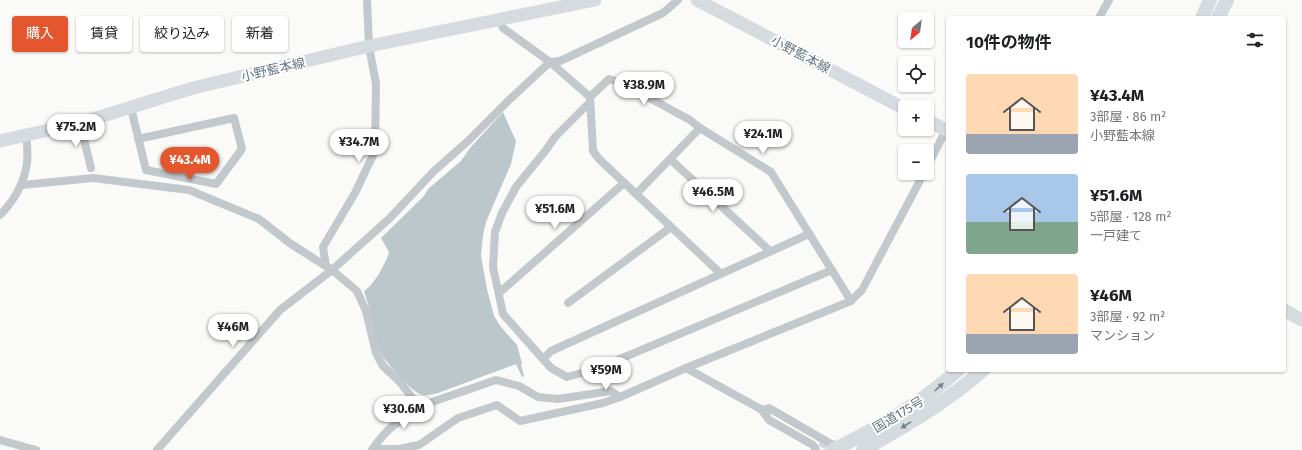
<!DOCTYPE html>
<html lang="ja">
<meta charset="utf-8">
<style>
:root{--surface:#fff;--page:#f6f6f6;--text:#202124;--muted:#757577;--accent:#e4572e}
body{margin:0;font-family:"Fira Sans","Noto Sans JP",sans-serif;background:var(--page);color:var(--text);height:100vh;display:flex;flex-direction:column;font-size:15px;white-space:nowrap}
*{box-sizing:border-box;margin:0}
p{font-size:13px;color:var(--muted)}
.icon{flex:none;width:22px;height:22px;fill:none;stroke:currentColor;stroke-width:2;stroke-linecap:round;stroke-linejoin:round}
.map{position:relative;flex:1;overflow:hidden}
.sheet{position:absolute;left:946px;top:16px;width:340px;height:356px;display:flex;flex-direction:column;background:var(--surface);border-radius:4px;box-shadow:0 1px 3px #0004}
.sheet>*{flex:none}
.hud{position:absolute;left:12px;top:16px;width:380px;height:36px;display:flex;gap:8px}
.needle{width:26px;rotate:209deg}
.buttons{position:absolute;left:898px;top:12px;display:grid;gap:8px}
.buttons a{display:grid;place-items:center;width:36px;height:36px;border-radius:4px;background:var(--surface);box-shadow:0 1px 3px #0004;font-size:20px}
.price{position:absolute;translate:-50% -34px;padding:0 9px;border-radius:14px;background:#fff;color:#222;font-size:13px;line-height:26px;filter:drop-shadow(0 1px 2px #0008)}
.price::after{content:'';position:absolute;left:50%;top:24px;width:12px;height:9px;margin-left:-6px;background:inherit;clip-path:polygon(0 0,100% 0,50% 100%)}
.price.active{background:var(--accent);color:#fff}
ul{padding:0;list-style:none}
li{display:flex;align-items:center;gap:12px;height:100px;padding:0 20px}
li span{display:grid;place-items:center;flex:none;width:112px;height:80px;border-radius:4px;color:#555}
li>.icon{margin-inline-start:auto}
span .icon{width:48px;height:48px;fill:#fffc;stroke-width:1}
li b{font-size:17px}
h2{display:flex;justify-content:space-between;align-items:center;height:48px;padding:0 20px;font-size:17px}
.chip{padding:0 14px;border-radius:4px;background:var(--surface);box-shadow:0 1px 3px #0004;font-size:14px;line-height:36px}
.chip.active{background:var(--accent);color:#fff}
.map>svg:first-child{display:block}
</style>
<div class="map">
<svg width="1302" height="450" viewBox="0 0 1302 450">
<rect width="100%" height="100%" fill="#fafaf8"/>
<path fill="#bbc7cb" d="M503,112L516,141L511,164L486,222L483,235L481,256L487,289L494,316L501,327L517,345L522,363L521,364L524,376L522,377L516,364L438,393C432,394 426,397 420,394C411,391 381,358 379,349C373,330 371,311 364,291C374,285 386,263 389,252L381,238L424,196L428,189L461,161L470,148Z"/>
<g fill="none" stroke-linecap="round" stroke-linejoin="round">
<polyline stroke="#d5d9db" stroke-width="8" stroke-dasharray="8 4" stroke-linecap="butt" points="820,442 834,450"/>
<g stroke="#c3c8cc" stroke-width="8">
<polyline points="1099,18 1109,0"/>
<polyline points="499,19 503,28 550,62 590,97 593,151 599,159 720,273"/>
<polyline points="590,97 609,79 620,82 690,120 700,128"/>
<polyline points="590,102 555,137 546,150 516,187 502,213 495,232 493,267 503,314 551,368 567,377 596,369 832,270"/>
<polyline points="131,108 146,170 216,184 242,149 234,118 138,139"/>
<polyline points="80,123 91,168"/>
<polyline points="670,159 770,251"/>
<polyline points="927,167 946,130"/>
<polyline points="22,185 93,178 189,190 259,219 291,244 332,270 357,291 366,311 376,353 383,366 399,381 414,400 419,402 429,403 496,380 519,386 538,397 558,399 611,391 620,397"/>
<polyline points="636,194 700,128 771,172 851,301"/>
<path d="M0,215C14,201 24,183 27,163C28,154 27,143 26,134"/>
<polyline points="326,266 323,247 355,193 375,151 376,84 369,46 367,0"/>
<polyline points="499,293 624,183"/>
<polyline points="568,303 671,227"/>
<polyline points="543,359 551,351 809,234"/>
<polyline points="686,368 766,412"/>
<polyline points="0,440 36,450"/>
<polyline points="373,449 399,449 419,445 458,418 497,405 520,421 603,403 620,397 686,368 851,301 862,290 924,173"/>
<polyline points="157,450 280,310 332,270 390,218 434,171 467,142 509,100 550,62 560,61 663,13 678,0"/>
<path d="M372,450C378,441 384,433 393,426C404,418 413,415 419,402"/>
<polyline points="816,450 813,445 769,420 762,410 769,408 831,444 839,446"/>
</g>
<g stroke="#d6dbdf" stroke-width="13">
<polyline points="697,0 905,109"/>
<polyline points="927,120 948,131"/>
<polyline points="0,141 80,123 193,88 369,46 595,0"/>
<polyline points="1284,310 1302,320"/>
</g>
<g stroke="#d6dbdf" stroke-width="14">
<polyline points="1202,18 1210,0"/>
<polyline points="1218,18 1227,0"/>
<path d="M833,450C880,427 919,405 958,370"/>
<path d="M863,450C905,426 947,402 983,370"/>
</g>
</g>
<defs><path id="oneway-solid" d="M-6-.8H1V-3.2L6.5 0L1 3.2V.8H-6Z"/></defs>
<g fill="#768591">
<use href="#oneway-solid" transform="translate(939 387) rotate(-42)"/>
<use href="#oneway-solid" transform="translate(906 425) rotate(147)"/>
</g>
<g text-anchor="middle" stroke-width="4" stroke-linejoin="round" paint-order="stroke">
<g font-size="13" fill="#657683" stroke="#fff">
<text transform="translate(801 54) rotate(28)" y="5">小野藍本線</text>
<text transform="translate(273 69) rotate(-13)" y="5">小野藍本線</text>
<text transform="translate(898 414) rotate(-31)" y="5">国道175号</text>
</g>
</g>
</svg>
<div class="buttons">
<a><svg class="needle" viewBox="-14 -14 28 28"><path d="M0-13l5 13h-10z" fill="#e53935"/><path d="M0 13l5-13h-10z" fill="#757577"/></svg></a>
<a><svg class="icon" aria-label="locate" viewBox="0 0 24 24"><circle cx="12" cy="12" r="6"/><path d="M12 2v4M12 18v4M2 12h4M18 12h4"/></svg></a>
<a>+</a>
<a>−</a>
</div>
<b class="price" style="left:644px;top:106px">¥38.9M</b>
<b class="price" style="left:76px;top:148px">¥75.2M</b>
<b class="price" style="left:763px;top:155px">¥24.1M</b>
<b class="price" style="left:359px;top:163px">¥34.7M</b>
<b class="price active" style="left:190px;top:181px">¥43.4M</b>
<b class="price" style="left:713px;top:213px">¥46.5M</b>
<b class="price" style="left:555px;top:230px">¥51.6M</b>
<b class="price" style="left:233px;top:348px">¥46M</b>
<b class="price" style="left:606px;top:391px">¥59M</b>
<b class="price" style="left:404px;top:430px">¥30.6M</b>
<div class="hud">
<a class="chip active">購入</a>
<a class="chip">賃貸</a>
<a class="chip">絞り込み</a>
<a class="chip">新着</a>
</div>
<section class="sheet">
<h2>10件の物件<svg class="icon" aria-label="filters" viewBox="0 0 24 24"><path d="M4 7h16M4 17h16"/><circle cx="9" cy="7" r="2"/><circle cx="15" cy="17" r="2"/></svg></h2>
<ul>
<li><span style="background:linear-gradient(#ffd9b3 75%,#9aa5b1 0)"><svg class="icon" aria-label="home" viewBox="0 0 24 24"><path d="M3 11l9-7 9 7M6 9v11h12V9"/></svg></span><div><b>¥43.4M</b><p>3部屋 · 86 m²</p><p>小野藍本線</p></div></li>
<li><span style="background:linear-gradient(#a9c7e8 60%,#7fa58c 0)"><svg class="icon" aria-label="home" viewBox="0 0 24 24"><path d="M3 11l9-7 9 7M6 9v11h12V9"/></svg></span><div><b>¥51.6M</b><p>5部屋 · 128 m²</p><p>一戸建て</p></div></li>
<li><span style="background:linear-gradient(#ffd9b3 75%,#9aa5b1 0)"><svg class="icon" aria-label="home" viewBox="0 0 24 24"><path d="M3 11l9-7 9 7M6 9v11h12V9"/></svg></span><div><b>¥46M</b><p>3部屋 · 92 m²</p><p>マンション</p></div></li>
</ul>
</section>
</div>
